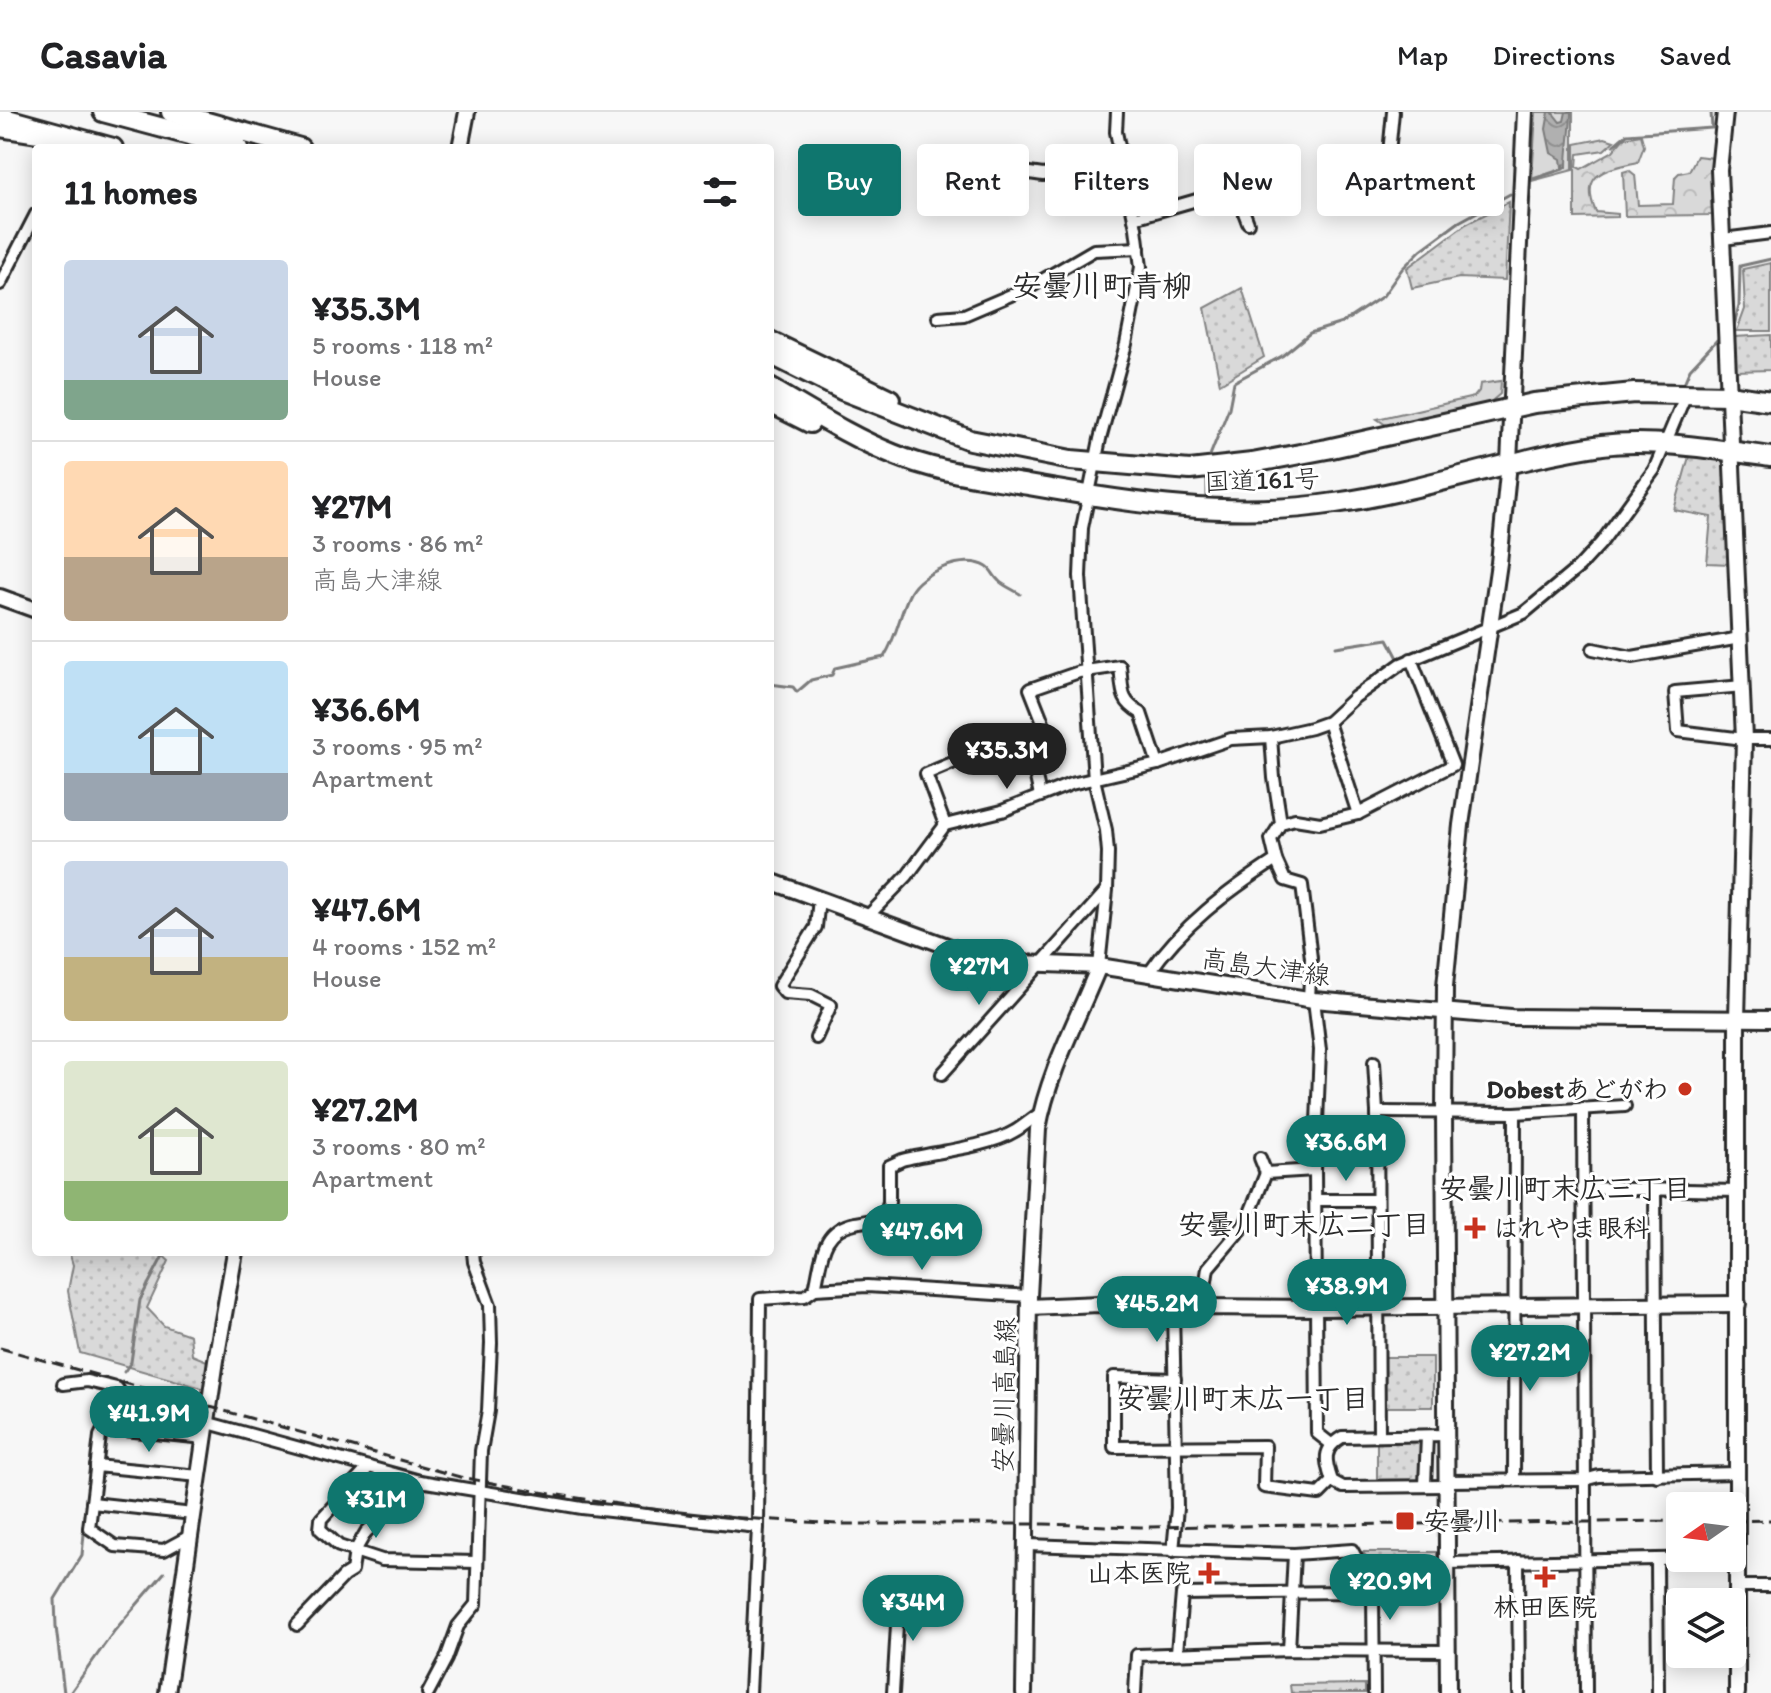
<!DOCTYPE html>
<meta charset="utf-8">
<style>
:root{--surface:#fff;--page:#f6f6f6;--text:#202124;--muted:#757577;--line:#e0e0e0;--accent:#0f766e}
body{margin:0;font-family:Itim,"Klee One",sans-serif;background:var(--page);color:var(--text);height:100vh;display:flex;flex-direction:column;font-size:30px;white-space:nowrap}
*{box-sizing:border-box;margin:0}
p{font-size:26px;color:var(--muted)}
.icon{flex:none;width:44px;height:44px;fill:none;stroke:currentColor;stroke-width:2;stroke-linecap:round;stroke-linejoin:round}
.map{position:relative;flex:1;overflow:hidden}
.details{position:absolute;left:32px;top:32px;width:742px;height:1112px;display:flex;flex-direction:column;background:var(--surface);border-radius:8px;box-shadow:0 4px 20px #0003}
.details>*{flex:none}
.banner{position:absolute;left:798px;top:32px;width:760px;height:72px;display:flex;gap:16px}
.needle{width:52px;rotate:256deg}
.buttons{position:absolute;left:1666px;top:1380px;display:grid;gap:16px}
.buttons a{display:grid;place-items:center;width:80px;height:80px;border-radius:8px;background:var(--surface);box-shadow:0 4px 20px #0003;font-size:40px}
.price{position:absolute;translate:-50% -68px;padding:0 18px;border-radius:28px;background:var(--accent);color:#fff;font-size:26px;line-height:52px;filter:drop-shadow(0 2px 4px #0008)}
.price::after{content:'';position:absolute;left:50%;top:48px;width:24px;height:18px;margin-left:-12px;background:inherit;clip-path:polygon(0 0,100% 0,50% 100%)}
.price.selected{background:#222;color:#fff}
ul{padding:0;list-style:none}
li{display:flex;align-items:center;gap:24px;height:200px;padding:0 32px}
li+li{border-top:2px solid var(--line)}
li span{display:grid;place-items:center;flex:none;width:224px;height:160px;border-radius:8px;color:#555}
li>.icon{margin-inline-start:auto}
span .icon{width:96px;height:96px;fill:#fffc;stroke-width:1}
li b{font-size:34px}
h2{display:flex;justify-content:space-between;align-items:center;height:96px;padding:0 32px;font-size:34px}
.chip{padding:0 28px;border-radius:8px;background:var(--surface);box-shadow:0 4px 20px #0003;font-size:28px;line-height:72px}
.chip.selected{background:var(--accent);color:#fff}
header{display:flex;align-items:center;gap:48px;box-sizing:border-box;height:112px;padding:0 40px;background:var(--surface);border-bottom:2px solid var(--line)}
header strong{font-size:38px}
nav{display:flex;gap:44px;margin-inline-start:auto;font-size:28px}
.map>svg:first-child{display:block}
</style>
<header>
<strong>Casavia</strong>
<nav><a>Map</a><a>Directions</a><a>Saved</a></nav>
</header>
<div class="map">
<svg width="1771" height="1581" viewBox="0 0 1771 1581">
<defs>
<pattern id="grass-dots" width="8" height="8" patternUnits="userSpaceOnUse" patternTransform="scale(2)"><rect width="8" height="8" fill="#d9d9d9"/><path d="M2 2h.1M6 6h.1" fill="none" stroke="#bababa" stroke-width="1.8" stroke-linecap="round"/></pattern>
<pattern id="forest-crowns" width="20" height="18" patternUnits="userSpaceOnUse" patternTransform="scale(2)"><rect width="20" height="18" fill="#d9d9d9"/><path d="M2 6a3 3 0 1 1 6 0M12 15a3 3 0 1 1 6 0" fill="none" stroke="#bababa"/></pattern>
<pattern id="water-waves" width="16" height="10" patternUnits="userSpaceOnUse" patternTransform="scale(2)"><rect width="16" height="10" fill="#b0b0b0"/><path d="M0 5q4-4 8 0t8 0" fill="none" stroke="#8f8f8f"/></pattern>
</defs>
<rect width="100%" height="100%" fill="#f7f7f7"/>
<filter id="ink" filterUnits="userSpaceOnUse"><feTurbulence type="fractalNoise" baseFrequency=".0125" numOctaves="2"/><feDisplacementMap in="SourceGraphic" scale="16" xChannelSelector="R" yChannelSelector="G"/><feConvolveMatrix kernelMatrix="1 2 1 2 8 2 1 2 1" color-interpolation-filters="sRGB"/></filter>
<g filter="url(#ink)">
<g fill="url(#grass-dots)" stroke="#828282" stroke-width="2">
<polygon points="1509,90 1505,168 1459,166 1412,176 1407,156 1466,112"/>
<polygon points="1771,151 1771,219 1737,219 1745,197 1743,157"/>
<polygon points="1242,176 1264,245 1220,272 1205,196"/>
<polygon points="1771,223 1771,258 1735,259 1734,225"/>
<polygon points="1690,341 1724,345 1730,452 1707,451 1711,405 1674,398"/>
<polygon points="74,1140 159,1140 169,1149 147,1196 164,1214 190,1223 192,1243 212,1251 205,1277 80,1241 68,1179 73,1153 70,1143"/>
<polygon points="1381,1245 1433,1245 1433,1295 1382,1295"/>
<rect x="1377" y="1330" width="45" height="38"/>
<polygon points="1362,1440 1437,1440 1437,1465 1387,1465"/>
<polygon points="1365,1572 1365,1581 1291,1581 1290,1573"/>
</g>
<g fill="url(#forest-crowns)" stroke="#828282" stroke-width="2">
<path d="M1641,23L1644,34L1638,50C1608,57 1578,60 1596,100L1618,102V105L1575,106V32L1605,26L1614,29L1604,38L1578,42L1577,55L1581,57L1613,39L1624,26Z"/>
<polygon points="1697,44 1713,46 1712,103 1625,104 1623,60 1629,58 1635,63 1638,93 1673,92 1675,65 1679,61 1689,59"/>
</g>
<g fill="#d9d9d9" stroke="#828282" stroke-width="2">
<polygon points="1536,0 1573,0 1573,58 1532,69"/>
<polygon points="1501,269 1500,282 1486,294 1386,313 1377,307 1474,285 1479,279 1480,272"/>
</g>
<path fill="url(#water-waves)" stroke="#7b7b7b" stroke-width="2" d="M1549,0H1552L1560,10L1564,9L1566,0H1571C1571,19 1567,36 1567,55H1562L1561,47L1551,41L1546,17Z"/>
<g fill="none" stroke-linecap="round" stroke-linejoin="round">
<g stroke="#7b7b7b" stroke-width="3">
<polyline points="1614,33 1627,22 1712,16 1711,0"/>
<polyline points="1533,67 1563,57 1564,53"/>
<polyline points="1733,218 1739,194 1740,154 1771,147"/>
<polyline points="1685,269 1690,257 1717,228"/>
<polyline points="1671,304 1678,288"/>
<polyline points="1209,346 1229,296 1234,270 1282,244 1310,221 1342,211 1383,184 1402,157 1421,138 1459,110 1510,82"/>
<polyline points="1207,362 1207,386"/>
<polyline points="1638,371 1655,344"/>
<polyline points="1571,456 1610,410"/>
<polyline points="1514,500 1537,483"/>
<polyline points="1336,535 1388,527 1399,548"/>
<polyline points="1409,543 1479,513"/>
<path d="M770,572L793,575L797,580L811,568L832,563L835,556L884,545C898,522 899,503 910,481C921,460 965,441 987,455C992,458 994,465 999,469C1004,474 1014,478 1020,482"/>
<polyline points="124,1260 131,1250 140,1188 165,1140"/>
<polyline points="97,1318 101,1294 111,1279"/>
<polyline points="64,1581 56,1515 55,1487 82,1443 86,1401"/>
<polyline points="70,1581 115,1518 164,1461"/>
</g>
<g stroke="#2b2b2b" stroke-width="16">
<g id="street">
<polyline points="0,19 57,28"/>
<polyline points="966,46 1009,58 1043,63 1121,52"/>
<polyline points="1349,59 1388,51 1393,0"/>
<polyline points="1134,106 1235,77 1248,111"/>
<polyline points="1723,127 1771,121"/>
<polyline points="0,172 36,102"/>
<polyline points="938,205 964,203 1032,174 1094,138 1139,136"/>
<polyline points="1593,537 1632,545 1740,526"/>
<polyline points="1743,574 1675,580 1678,619 1744,627 1771,627"/>
<polyline points="1328,610 1358,702 1453,653 1411,547"/>
<path d="M1040,684L1035,661L1043,610L1030,577L1079,560L1120,554C1123,577 1119,589 1141,601L1158,652"/>
<polyline points="1281,711 1295,707 1320,711 1358,702"/>
<polyline points="945,713 926,662 969,644"/>
<polyline points="1276,748 1285,768 1302,773 1311,846 1309,887"/>
<polyline points="867,805 907,764 945,713 1002,699 1071,672 1158,652 1231,627 1271,625 1311,616 1328,610 1355,585 1401,552 1524,501 1579,455 1601,431 1654,358 1686,282"/>
<polyline points="1099,854 1107,778 1108,740 1106,718 1094,667 1080,464 1082,416 1100,327 1126,232 1141,155 1136,116 1116,20 1117,0"/>
<path d="M1149,861C1181,814 1228,779 1276,748L1271,727L1281,711L1274,666L1271,625"/>
<polyline points="1314,888 1320,938 1315,1058 1317,1321 1331,1332"/>
<polyline points="816,926 831,893 811,883 785,881 779,874 816,815 819,787"/>
<polyline points="1374,950 1377,1000 1379,1324"/>
<polyline points="942,962 1106,779"/>
<polyline points="1583,996 1586,1581"/>
<polyline points="1377,1000 1515,1001 1625,994"/>
<polyline points="1260,1046 1266,1061"/>
<polyline points="1582,1076 1738,1079"/>
<polyline points="1655,1079 1657,1364"/>
<polyline points="1317,1088 1376,1088"/>
<path d="M815,1177C822,1148 820,1118 855,1111C865,1109 876,1109 885,1102L889,1090V1054L902,1048C933,1040 989,1035 1015,1019C1024,1014 1032,1006 1041,1001"/>
<polyline points="1202,1195 1208,1156 1246,1111 1266,1061 1315,1058"/>
<polyline points="1173,1197 1177,1396 1173,1439"/>
<polyline points="1175,1267 1114,1265 1114,1335 1265,1334 1264,1375 1319,1382 1332,1369"/>
<polyline points="63,1272 87,1269 117,1276 125,1288 420,1369 582,1396 758,1415"/>
<path d="M1446,1323L1342,1325C1322,1337 1325,1349 1332,1369L1343,1375L1446,1374"/>
<polyline points="96,1354 199,1364"/>
<polyline points="369,1355 321,1407 320,1417 339,1434 382,1448 477,1450"/>
<polyline points="1514,1368 1515,1001"/>
<polyline points="1446,1369 1584,1368 1599,1364 1737,1361"/>
<polyline points="1425,1373 1427,1324"/>
<polyline points="92,1391 193,1402"/>
<polyline points="190,1424 164,1438 115,1434 89,1416 100,1324 104,1316 205,1326"/>
<path d="M1027,1433L1294,1442L1352,1438C1362,1455 1366,1468 1347,1480"/>
<polyline points="1657,1447 1658,1581"/>
<polyline points="1518,1449 1519,1581"/>
<polyline points="1447,1451 1707,1446"/>
<polyline points="1362,1454 1383,1473 1448,1473"/>
<polyline points="1738,1474 1771,1474"/>
<polyline points="1373,1482 1374,1581"/>
<polyline points="297,1513 344,1464 352,1459 355,1439 366,1420 420,1369"/>
<polyline points="1289,1538 1294,1442"/>
<polyline points="1177,1540 1182,1482 1347,1480 1448,1482"/>
<polyline points="428,1581 446,1547 458,1514 476,1492 481,1339 488,1299 491,1231 490,1193 474,1150 473,1140"/>
<polyline points="750,1581 758,1415 760,1187 805,1184 815,1177 867,1174 1029,1184"/>
<polyline points="893,1581 899,1479"/>
<polyline points="1135,1581 1137,1543 1289,1538 1448,1539"/>
</g>
</g>
<g stroke="#2b2b2b" stroke-width="20">
<g id="secondary">
<polyline points="1725,0 1719,58 1744,627 1737,907 1737,1581"/>
<polyline points="460,36 467,0"/>
<polyline points="0,485 36,498"/>
<polyline points="770,769 991,850 1099,854 1314,888 1511,905 1771,907"/>
<polyline points="1029,1195 1099,1192 1173,1197 1202,1195 1315,1196 1738,1192"/>
<polyline points="167,1581 216,1248 235,1140"/>
<path d="M1024,1581L1029,1184L1038,1017C1048,961 1078,906 1099,854"/>
<polyline points="1448,1581 1444,1000 1445,874 1461,713 1499,451 1509,351 1525,0"/>
</g>
</g>
<g stroke="#2b2b2b" stroke-width="24">
<g id="highway">
<polyline points="103,0 238,36"/>
<polyline points="171,0 300,36"/>
<polyline points="0,5 113,36"/>
<polyline points="770,229 890,287"/>
<polyline points="770,242 842,278 970,328 1071,348 1190,358 1252,351 1327,337 1534,291 1634,281 1728,283 1771,289"/>
<path d="M770,276C810,299 850,325 893,342C936,360 983,365 1028,373C1131,391 1232,407 1335,391C1426,378 1512,346 1602,333C1652,326 1721,338 1771,345"/>
<polyline points="770,291 810,311"/>
</g>
</g>
<use href="#street" stroke="#fff" stroke-width="10"/>
<use href="#secondary" stroke="#fff" stroke-width="14"/>
<use href="#highway" stroke="#fff" stroke-width="18"/>
<g stroke="#2b2b2b" stroke-width="3" stroke-dasharray="12 6" stroke-linecap="butt">
<polyline points="0,1236 460,1365 551,1382 694,1403 837,1412 1044,1412 1140,1415 1680,1409"/>
<polyline points="1732,1409 1771,1408"/>
</g>
</g>
</g>
<g fill="#c8321e" stroke="#fff" stroke-width="3">
<circle cx="1685" cy="977" r="8"/>
<path d="M1471 1104h8v8h8v8h-8v8h-8v-8h-8v-8h8z"/>
<rect x="1395" y="1399" width="20" height="20" rx="4"/>
<path d="M1205 1449h8v8h8v8h-8v8h-8v-8h-8v-8h8z"/>
<path d="M1541 1453h8v8h8v8h-8v8h-8v-8h-8v-8h8z"/>
</g>
<g text-anchor="middle" stroke-width="6" stroke-linejoin="round" paint-order="stroke">
<g font-size="26" fill="#2b2b2b" stroke="#fff">
<text transform="translate(1262 368) rotate(-2)" y="9">国道161号</text>
<text transform="translate(1266 855) rotate(8)" y="9">高島大津線</text>
<text transform="translate(1004 1283) rotate(-89)" y="9">安曇川高島線</text>
</g>
<g font-size="26" font-weight="bold" fill="#2b2b2b" stroke="#fff" text-anchor="end">
<text x="1669" y="986">Dobestあどがわ</text>
<text x="1493" y="1125" text-anchor="start">はれやま眼科</text>
<text x="1423" y="1418" text-anchor="start">安曇川</text>
<text x="1191" y="1470">山本医院</text>
<text x="1545" y="1504" text-anchor="middle">林田医院</text>
</g>
<g font-size="28" font-weight="bold" fill="#2b2b2b" stroke="#fff">
<text x="1565" y="1086">安曇川町末広三丁目</text>
<text x="1304" y="1122">安曇川町末広二丁目</text>
<text x="1243" y="1296">安曇川町末広一丁目</text>
</g>
<g font-size="30" font-weight="bold" fill="#2b2b2b" stroke="#fff">
<text x="1102" y="184">安曇川町青柳</text>
</g>
</g>
</svg>
<div class="buttons">
<a><svg class="needle" viewBox="-14 -14 28 28"><path d="M0-13l5 13h-10z" fill="#e53935"/><path d="M0 13l5-13h-10z" fill="#757577"/></svg></a>
<a><svg class="icon" aria-label="layers" viewBox="0 0 24 24"><path d="M12 4l9 5-9 5-9-5zM3 14l9 5 9-5"/></svg></a>
</div>
<b class="price selected" style="left:1007px;top:679px">¥35.3M</b>
<b class="price" style="left:979px;top:895px">¥27M</b>
<b class="price" style="left:1346px;top:1071px">¥36.6M</b>
<b class="price" style="left:922px;top:1160px">¥47.6M</b>
<b class="price" style="left:1347px;top:1215px">¥38.9M</b>
<b class="price" style="left:1157px;top:1232px">¥45.2M</b>
<b class="price" style="left:1530px;top:1281px">¥27.2M</b>
<b class="price" style="left:149px;top:1342px">¥41.9M</b>
<b class="price" style="left:376px;top:1428px">¥31M</b>
<b class="price" style="left:1390px;top:1510px">¥20.9M</b>
<b class="price" style="left:913px;top:1531px">¥34M</b>
<div class="banner">
<a class="chip selected">Buy</a>
<a class="chip">Rent</a>
<a class="chip">Filters</a>
<a class="chip">New</a>
<a class="chip">Apartment</a>
</div>
<section class="details">
<h2>11 homes<svg class="icon" aria-label="filters" viewBox="0 0 24 24"><path d="M4 7h16M4 17h16"/><circle cx="9" cy="7" r="2"/><circle cx="15" cy="17" r="2"/></svg></h2>
<ul>
<li><span style="background:linear-gradient(#c9d6e8 75%,#7fa58c 0)"><svg class="icon" aria-label="home" viewBox="0 0 24 24"><path d="M3 11l9-7 9 7M6 9v11h12V9"/></svg></span><div><b>¥35.3M</b><p>5 rooms · 118 m²</p><p>House</p></div></li>
<li><span style="background:linear-gradient(#ffd9b3 60%,#b9a48a 0)"><svg class="icon" aria-label="home" viewBox="0 0 24 24"><path d="M3 11l9-7 9 7M6 9v11h12V9"/></svg></span><div><b>¥27M</b><p>3 rooms · 86 m²</p><p>高島大津線</p></div></li>
<li><span style="background:linear-gradient(#bfe0f5 70%,#9aa5b1 0)"><svg class="icon" aria-label="home" viewBox="0 0 24 24"><path d="M3 11l9-7 9 7M6 9v11h12V9"/></svg></span><div><b>¥36.6M</b><p>3 rooms · 95 m²</p><p>Apartment</p></div></li>
<li><span style="background:linear-gradient(#c9d6e8 60%,#c2b280 0)"><svg class="icon" aria-label="home" viewBox="0 0 24 24"><path d="M3 11l9-7 9 7M6 9v11h12V9"/></svg></span><div><b>¥47.6M</b><p>4 rooms · 152 m²</p><p>House</p></div></li>
<li><span style="background:linear-gradient(#dfe7d0 75%,#8fb573 0)"><svg class="icon" aria-label="home" viewBox="0 0 24 24"><path d="M3 11l9-7 9 7M6 9v11h12V9"/></svg></span><div><b>¥27.2M</b><p>3 rooms · 80 m²</p><p>Apartment</p></div></li>
</ul>
</section>
</div>
